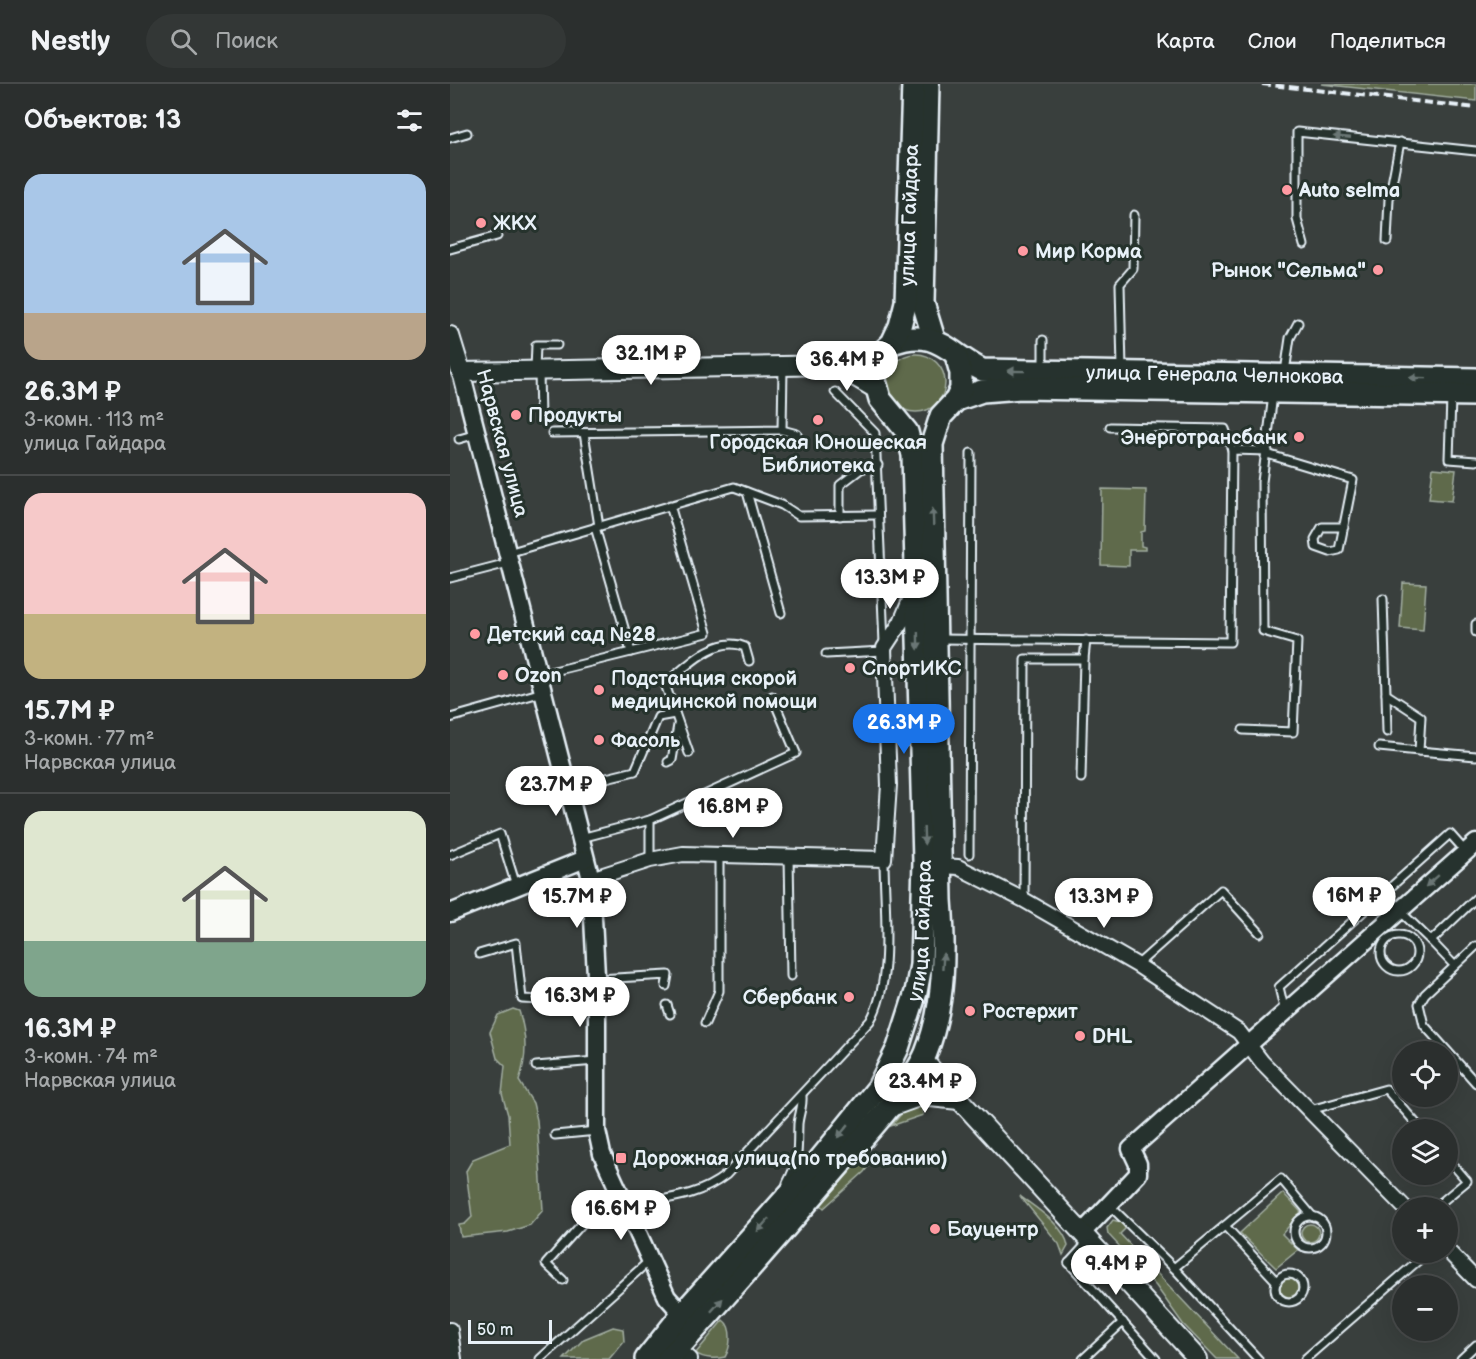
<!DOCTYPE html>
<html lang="ru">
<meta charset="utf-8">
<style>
:root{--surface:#2b2f2e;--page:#333736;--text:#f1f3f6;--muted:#a6a9aa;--line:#474a4a;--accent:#1a73e8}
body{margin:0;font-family:"Balsamiq Sans",sans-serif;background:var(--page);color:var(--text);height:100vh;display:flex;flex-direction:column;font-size:22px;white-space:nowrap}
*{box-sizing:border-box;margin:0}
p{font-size:20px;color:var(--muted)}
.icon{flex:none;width:33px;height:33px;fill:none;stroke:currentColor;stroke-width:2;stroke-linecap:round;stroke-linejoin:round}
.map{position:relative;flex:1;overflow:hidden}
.details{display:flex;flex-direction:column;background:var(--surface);width:450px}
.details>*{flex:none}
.buttons{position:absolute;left:942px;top:957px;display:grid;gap:12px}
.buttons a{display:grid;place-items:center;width:66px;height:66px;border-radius:50%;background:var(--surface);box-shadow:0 6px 24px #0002,0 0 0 2px var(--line);font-size:30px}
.scale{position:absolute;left:18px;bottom:15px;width:84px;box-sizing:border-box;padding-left:6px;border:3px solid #e8f1f8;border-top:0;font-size:16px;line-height:21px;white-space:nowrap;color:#e8f1f8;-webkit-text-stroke:4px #26332d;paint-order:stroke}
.price{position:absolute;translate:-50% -51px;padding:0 14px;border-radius:21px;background:#fff;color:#222;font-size:20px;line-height:39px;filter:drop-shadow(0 2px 3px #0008)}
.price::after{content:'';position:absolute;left:50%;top:36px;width:18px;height:14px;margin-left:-9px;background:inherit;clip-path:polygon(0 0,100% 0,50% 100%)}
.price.on{background:var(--accent);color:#fff}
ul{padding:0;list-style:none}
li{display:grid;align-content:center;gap:12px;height:318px;padding:0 24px}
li+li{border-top:2px solid var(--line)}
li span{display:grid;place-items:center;height:186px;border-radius:18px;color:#555}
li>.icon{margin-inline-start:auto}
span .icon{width:108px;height:108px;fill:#fffc;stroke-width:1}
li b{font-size:26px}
h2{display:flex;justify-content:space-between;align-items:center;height:72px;padding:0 24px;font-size:26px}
header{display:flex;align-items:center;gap:36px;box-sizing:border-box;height:84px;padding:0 30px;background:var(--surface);border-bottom:2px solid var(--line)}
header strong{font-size:28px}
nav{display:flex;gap:33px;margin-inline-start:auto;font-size:21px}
.search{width:420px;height:54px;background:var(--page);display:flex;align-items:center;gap:15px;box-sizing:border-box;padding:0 21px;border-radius:33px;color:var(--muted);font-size:22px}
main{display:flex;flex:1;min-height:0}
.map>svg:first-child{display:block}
</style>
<header>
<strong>Nestly</strong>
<div class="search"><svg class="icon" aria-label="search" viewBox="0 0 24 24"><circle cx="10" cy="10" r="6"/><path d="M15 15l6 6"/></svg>Поиск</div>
<nav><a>Карта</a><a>Слои</a><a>Поделиться</a></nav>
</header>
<main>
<section class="details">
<h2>Объектов: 13<svg class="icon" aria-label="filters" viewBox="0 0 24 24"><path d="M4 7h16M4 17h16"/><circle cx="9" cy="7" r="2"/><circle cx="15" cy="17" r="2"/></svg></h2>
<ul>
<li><span style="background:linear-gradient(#a9c7e8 75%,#b9a48a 0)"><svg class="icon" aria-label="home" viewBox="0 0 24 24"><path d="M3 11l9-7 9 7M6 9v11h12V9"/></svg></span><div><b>26.3M ₽</b><p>3-комн. · 113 m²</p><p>улица Гайдара</p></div></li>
<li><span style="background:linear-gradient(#f6c9c9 65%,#c2b280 0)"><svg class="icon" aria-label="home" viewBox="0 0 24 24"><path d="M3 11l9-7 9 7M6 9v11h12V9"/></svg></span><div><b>15.7M ₽</b><p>3-комн. · 77 m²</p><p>Нарвская улица</p></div></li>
<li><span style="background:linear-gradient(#dfe7d0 70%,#7fa58c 0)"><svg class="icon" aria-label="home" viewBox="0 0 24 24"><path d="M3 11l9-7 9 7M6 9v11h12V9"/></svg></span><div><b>16.3M ₽</b><p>3-комн. · 74 m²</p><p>Нарвская улица</p></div></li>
</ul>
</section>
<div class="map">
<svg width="1026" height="1275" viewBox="0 0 1026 1275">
<rect width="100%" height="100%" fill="#393f3d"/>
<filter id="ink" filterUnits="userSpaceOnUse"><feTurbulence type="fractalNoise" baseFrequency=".0167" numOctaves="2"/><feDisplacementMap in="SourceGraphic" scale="12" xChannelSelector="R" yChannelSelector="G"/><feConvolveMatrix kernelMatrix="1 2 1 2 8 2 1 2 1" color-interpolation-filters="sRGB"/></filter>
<g filter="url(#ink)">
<g fill="#5e6a4b" stroke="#a3aea2" stroke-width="1.5">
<polygon points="871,0 1026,0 1026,17"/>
<circle cx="466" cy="299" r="29"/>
<polygon points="983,384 1006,386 1002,417 979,415"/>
<polygon points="652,405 696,406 695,447 691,448 691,462 695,463 695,466 679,466 679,482 651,481"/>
<polygon points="953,499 976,500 973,546 950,544"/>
<path d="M63,925L69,927C77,952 77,973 69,997L83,1019L87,1036L93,1126L80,1141L58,1148L11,1153L9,1141L15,1140L22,1133L16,1087L23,1075L60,1060L58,1031L52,1010L55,982L47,974L40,948L48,931Z"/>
<polygon points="471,1022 473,1031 441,1042 453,1028"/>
<polygon points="417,1068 419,1081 414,1088 374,1124 371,1121"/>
<polygon points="833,1109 851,1128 832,1150 848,1166 826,1184 790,1149"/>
<path d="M570,1112C586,1124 615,1142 618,1162L613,1171L609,1160Z"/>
<polygon points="663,1136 673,1139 675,1145 670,1150 788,1275 767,1275 733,1240 706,1202 658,1150 657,1144"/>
<circle cx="860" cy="1149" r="9"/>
<circle cx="839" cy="1204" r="9"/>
<path d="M273,1236C283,1243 281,1263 275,1273C266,1275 253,1275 246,1269Z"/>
<polygon points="163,1243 173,1245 174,1257 159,1275 114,1275 134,1255"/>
</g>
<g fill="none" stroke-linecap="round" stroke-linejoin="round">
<g stroke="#e8f1f8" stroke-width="11">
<g id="service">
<polyline points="0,54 17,49"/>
<polyline points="937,157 939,115 950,58"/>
<polyline points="854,161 847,135 847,48 1026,67"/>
<polyline points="0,165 47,152"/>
<polyline points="593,256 593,284"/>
<polyline points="85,286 86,261 107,261"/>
<polyline points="672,286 670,200 683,185 684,131"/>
<polyline points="89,288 90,334"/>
<polyline points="835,288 840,254 848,239"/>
<polyline points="385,308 425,349 434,559"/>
<polyline points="1001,314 999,375 1026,377"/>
<polyline points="660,343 775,345 782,366"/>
<polyline points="332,346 347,350"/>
<polyline points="102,349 332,346 333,283"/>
<polyline points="134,349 149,442"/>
<polyline points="9,355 27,350"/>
<polyline points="817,370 903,396 889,466 880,468 866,463 865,455 872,443 894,443"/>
<polyline points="297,408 331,529"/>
<polyline points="390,432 390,401 411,385 428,381"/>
<polyline points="58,469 284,403 332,421 349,432 427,431"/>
<polyline points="0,494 58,479"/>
<polyline points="933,515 936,610 971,633 969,667 1026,672"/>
<polyline points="1026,540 1026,548"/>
<polyline points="490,555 780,558 782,366 818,367"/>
<polyline points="181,568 257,549 220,421"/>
<polyline points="376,570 434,567"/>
<polyline points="88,591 181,568 145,443"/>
<polyline points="936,610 937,648"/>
<polyline points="0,634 93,608"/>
<polyline points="793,646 843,648 847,557 813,547 812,398 823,311"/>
<polyline points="929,663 969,667"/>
<path d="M239,669L215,600C236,583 266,550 295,563L299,577"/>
<polyline points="218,678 222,676 228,641"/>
<polyline points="631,694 634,575"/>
<polyline points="119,703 185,687 208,633 225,630"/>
<polyline points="131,754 200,736"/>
<polyline points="519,770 521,369"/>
<polyline points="0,771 50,750 64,795"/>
<polyline points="339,772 341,892"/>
<polyline points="200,776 200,736 346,669 322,612"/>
<polyline points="574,816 575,575 634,575 636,556"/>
<polyline points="951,828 981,857 1026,814"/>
<circle cx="949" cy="869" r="18"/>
<polyline points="981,857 1004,881"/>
<polyline points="1026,862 975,910 969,920 974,941 1026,999"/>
<polyline points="29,870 66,859 72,915 92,916 147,911"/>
<polyline points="687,881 771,806 810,849"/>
<polyline points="148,895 218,891 216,902"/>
<polyline points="217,921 220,930"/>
<polyline points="835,928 829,903 1000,750 1016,768"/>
<polyline points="255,939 269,907 269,771"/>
<polyline points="86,982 146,977"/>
<polyline points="860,1026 936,1005 972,1046"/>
<polyline points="105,1051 147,1047"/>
<path d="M337,1099C350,1075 347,1066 348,1040C349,1030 353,1022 352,1012"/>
<polyline points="988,1121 1017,1097 998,1075"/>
<path d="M177,1122C213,1114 245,1115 276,1091L420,937C444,897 434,822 434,775"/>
<polyline points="660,1122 724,1184"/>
<circle cx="860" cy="1148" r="16"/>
<polyline points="775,1142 827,1198"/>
<polyline points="619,1179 706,1275"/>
<polyline points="619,1179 635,1173 644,1164"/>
<polyline points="619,1179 639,1157"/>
<circle cx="839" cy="1204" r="14"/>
<polyline points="113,1196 96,1180 138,1133 168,1108"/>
<polyline points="90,1275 200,1176"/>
<polyline points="633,1275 673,1238"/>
<polyline points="808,1275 724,1184 831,1095 863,1133"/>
<polyline points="855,1275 978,1168"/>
<polyline points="1011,1275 1026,1261"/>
</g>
</g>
<g stroke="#e8f1f8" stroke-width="18">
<g id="minor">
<polyline points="491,782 508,783 574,816 687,881 789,948 812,978 955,1124"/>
<polyline points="141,795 200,776 233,770 434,775 439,701 434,564 451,538 463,509"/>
<polyline points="998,1167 1026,1196"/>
<polyline points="0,1246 4,1275"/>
<polyline points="228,1265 240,1275"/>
</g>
</g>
<g stroke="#e8f1f8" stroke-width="21">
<g id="tertiary">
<polyline points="11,288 141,795 147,911 147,1047 152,1070 217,1213 232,1230"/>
<polyline points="0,829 135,775"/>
<polyline points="632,1149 688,1090 688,1080 681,1065 1026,759"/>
</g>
</g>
<g stroke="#e8f1f8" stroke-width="22">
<g id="secondary">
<polyline points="0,252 11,288 385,281 429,271"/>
<polyline points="385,281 426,305"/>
<polyline points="473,976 748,1275"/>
<polyline points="438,1024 471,1012 509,1016"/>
</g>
</g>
<g stroke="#e8f1f8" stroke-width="26">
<g id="primary">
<polyline points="478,0 473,219 484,255"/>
<path id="s1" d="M442,259C486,243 497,268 532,286L1026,295"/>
<polyline points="506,316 532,307 571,304 1026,311"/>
<path id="s2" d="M196,1275L232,1230L367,1079L428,1004L448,964L466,908L471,881L474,777L463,371L457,348L430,315L424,293L429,271L442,259L450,242L456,218L463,0"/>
<path d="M218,1275C278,1211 335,1144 393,1077C416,1050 463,1000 476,969C495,921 495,866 491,816L482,360L491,332L506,316L511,305V289L506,271"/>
</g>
</g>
<use href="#service" stroke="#26332d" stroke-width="7"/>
<use href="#minor" stroke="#26332d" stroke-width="14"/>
<use href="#tertiary" stroke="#26332d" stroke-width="16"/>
<use href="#secondary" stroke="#26332d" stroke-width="18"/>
<use href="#primary" stroke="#26332d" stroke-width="21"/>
<polyline stroke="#e8f1f8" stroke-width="4" stroke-dasharray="9 4.5" stroke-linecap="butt" points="812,0 1026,24"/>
</g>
<defs><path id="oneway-solid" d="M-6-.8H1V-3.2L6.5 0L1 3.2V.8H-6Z" transform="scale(1.5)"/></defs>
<g fill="#6a7674">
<use href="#oneway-solid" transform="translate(892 53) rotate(-175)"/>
<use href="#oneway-solid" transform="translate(566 287) rotate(-179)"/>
<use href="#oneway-solid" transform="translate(968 294) rotate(-179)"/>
<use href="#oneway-solid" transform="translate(483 433) rotate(-92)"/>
<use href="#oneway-solid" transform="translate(468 557) rotate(89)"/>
<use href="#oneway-solid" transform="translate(474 752) rotate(88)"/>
<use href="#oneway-solid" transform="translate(982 797) rotate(139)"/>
<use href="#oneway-solid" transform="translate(493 877) rotate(-86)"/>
<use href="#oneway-solid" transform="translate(393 1047) rotate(130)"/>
<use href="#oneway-solid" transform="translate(313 1141) rotate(132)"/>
<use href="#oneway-solid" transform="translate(267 1221) rotate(-48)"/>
</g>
</g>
<g fill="#ff9aa2" stroke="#26332d" stroke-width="2">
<circle cx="837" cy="106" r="6"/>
<circle cx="31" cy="139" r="6"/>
<circle cx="573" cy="167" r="6"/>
<circle cx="928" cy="186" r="6"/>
<circle cx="66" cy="331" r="6"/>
<circle cx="368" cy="336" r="6"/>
<circle cx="849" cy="353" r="6"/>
<circle cx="25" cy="550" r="6"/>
<circle cx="400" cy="584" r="6"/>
<circle cx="53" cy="591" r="6"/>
<circle cx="149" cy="606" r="6"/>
<circle cx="149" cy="656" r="6"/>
<circle cx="399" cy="913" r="6"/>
<circle cx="520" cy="927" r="6"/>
<circle cx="630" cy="952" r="6"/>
<rect x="165" y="1068" width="12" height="12" rx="3"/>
<circle cx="485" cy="1145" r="6"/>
</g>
<g text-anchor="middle" stroke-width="6" stroke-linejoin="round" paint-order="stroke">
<g font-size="20" font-weight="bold" fill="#e8f1f8" stroke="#26332d" text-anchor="start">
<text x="849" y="113">Auto selma</text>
<text x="43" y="146">ЖКХ</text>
<text x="585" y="174">Мир Корма</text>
<text x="916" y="193" text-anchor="end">Рынок "Сельма"</text>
<text x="78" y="338">Продукты</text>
<text x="837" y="360" text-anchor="end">Энерготрансбанк</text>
<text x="368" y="365" text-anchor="middle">Городская Юношеская<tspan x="368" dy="23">Библиотека</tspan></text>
<text x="37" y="557">Детский сад №28</text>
<text x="412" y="591">СпортИКС</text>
<text x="65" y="598">Ozon</text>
<text x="161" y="601">Подстанция скорой<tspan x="161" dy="23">медицинской помощи</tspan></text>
<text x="161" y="663">Фасоль</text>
<text x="387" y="920" text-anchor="end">Сбербанк</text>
<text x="532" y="934">Ростерхит</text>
<text x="642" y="959">DHL</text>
<text x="183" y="1081">Дорожная улица(по требованию)</text>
<text x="497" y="1152">Бауцентр</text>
</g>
<g font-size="20" fill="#e8f1f8" stroke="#26332d">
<text dy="7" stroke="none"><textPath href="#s2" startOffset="1258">улица Гайдара</textPath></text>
<text dy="7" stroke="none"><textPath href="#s1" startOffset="332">улица Генерала Челнокова</textPath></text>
<text transform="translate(53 359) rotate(75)" y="7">Нарвская улица</text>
<text dy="7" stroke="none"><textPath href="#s2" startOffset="522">улица Гайдара</textPath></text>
</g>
</g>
</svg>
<div class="buttons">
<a><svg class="icon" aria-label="locate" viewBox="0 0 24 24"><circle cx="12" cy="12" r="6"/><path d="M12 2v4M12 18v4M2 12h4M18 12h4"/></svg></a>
<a><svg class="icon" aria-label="layers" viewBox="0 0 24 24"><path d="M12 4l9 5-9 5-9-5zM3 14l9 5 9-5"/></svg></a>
<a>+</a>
<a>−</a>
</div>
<div class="scale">50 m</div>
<b class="price" style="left:201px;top:302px">32.1M ₽</b>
<b class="price" style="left:397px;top:308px">36.4M ₽</b>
<b class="price" style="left:440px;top:526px">13.3M ₽</b>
<b class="price on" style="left:454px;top:671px">26.3M ₽</b>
<b class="price" style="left:106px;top:733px">23.7M ₽</b>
<b class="price" style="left:283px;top:755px">16.8M ₽</b>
<b class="price" style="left:904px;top:844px">16M ₽</b>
<b class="price" style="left:127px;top:845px">15.7M ₽</b>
<b class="price" style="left:654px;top:845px">13.3M ₽</b>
<b class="price" style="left:130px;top:944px">16.3M ₽</b>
<b class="price" style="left:475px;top:1030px">23.4M ₽</b>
<b class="price" style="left:171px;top:1157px">16.6M ₽</b>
<b class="price" style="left:666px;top:1212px">9.4M ₽</b>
</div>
</main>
